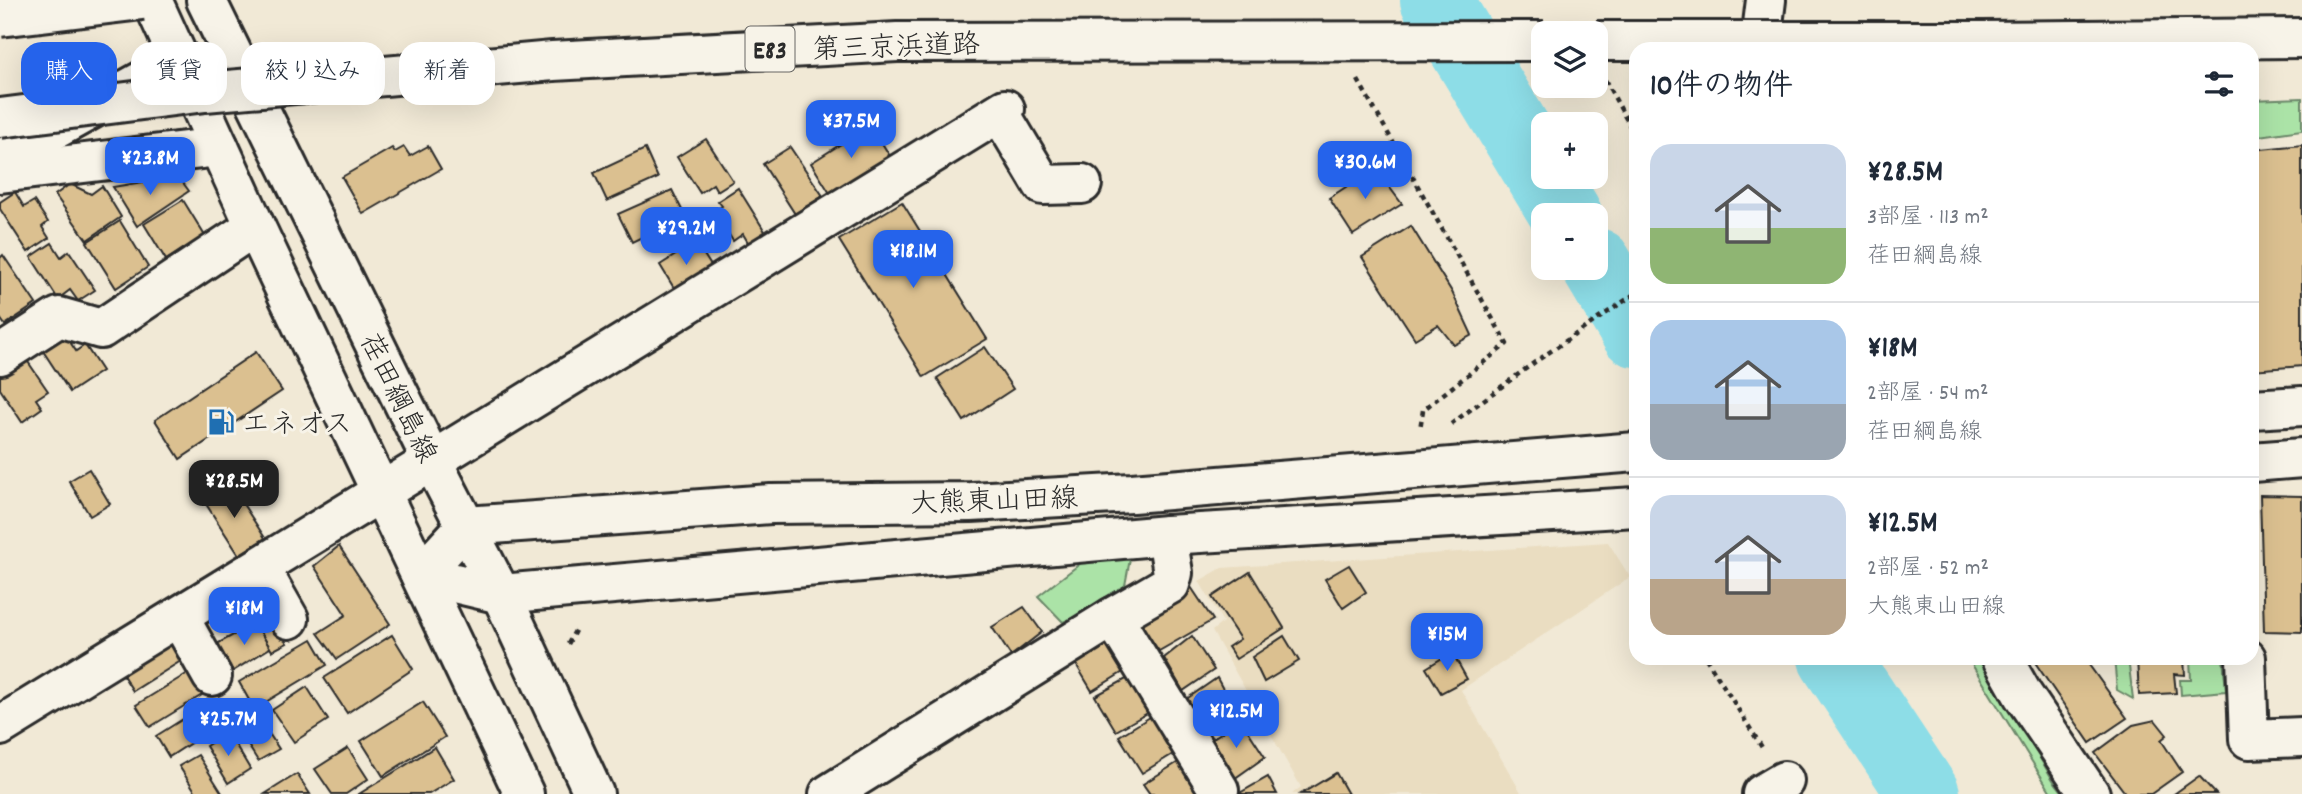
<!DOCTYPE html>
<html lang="ja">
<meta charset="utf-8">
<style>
:root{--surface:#fff;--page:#f2f2f3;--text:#1f2937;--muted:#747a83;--line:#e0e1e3;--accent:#2563eb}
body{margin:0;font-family:Dekko,"Klee One",sans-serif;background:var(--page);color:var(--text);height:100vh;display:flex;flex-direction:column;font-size:26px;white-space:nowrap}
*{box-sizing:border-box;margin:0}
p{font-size:23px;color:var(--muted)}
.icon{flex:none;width:38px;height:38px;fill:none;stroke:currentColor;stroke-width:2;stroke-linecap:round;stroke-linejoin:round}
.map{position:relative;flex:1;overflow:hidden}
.side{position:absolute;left:1629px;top:42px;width:630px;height:623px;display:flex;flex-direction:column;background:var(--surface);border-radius:21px;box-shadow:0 7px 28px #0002}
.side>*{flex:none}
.banner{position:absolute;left:21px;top:42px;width:665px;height:63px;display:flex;gap:14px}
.controls{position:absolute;left:1531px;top:21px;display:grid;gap:14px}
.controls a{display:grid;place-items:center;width:77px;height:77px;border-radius:14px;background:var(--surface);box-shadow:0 7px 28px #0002;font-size:35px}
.price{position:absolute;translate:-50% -60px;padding:0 16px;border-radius:14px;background:var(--accent);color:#fff;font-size:23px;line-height:46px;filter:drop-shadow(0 2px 4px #0008)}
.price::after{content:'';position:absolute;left:50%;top:42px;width:21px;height:16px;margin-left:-10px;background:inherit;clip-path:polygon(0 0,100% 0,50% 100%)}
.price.selected{background:#222;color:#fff}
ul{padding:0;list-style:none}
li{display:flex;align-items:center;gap:21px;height:175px;padding:0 21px}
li+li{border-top:2px solid var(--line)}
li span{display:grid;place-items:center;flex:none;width:196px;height:140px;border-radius:21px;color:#555}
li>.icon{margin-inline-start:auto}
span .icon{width:84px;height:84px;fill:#fffc;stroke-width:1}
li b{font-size:30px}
h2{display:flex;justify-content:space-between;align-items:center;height:84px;padding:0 21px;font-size:30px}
.chip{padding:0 24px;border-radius:21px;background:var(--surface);box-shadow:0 7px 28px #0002;font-size:24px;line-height:63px}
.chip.selected{background:var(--accent);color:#fff}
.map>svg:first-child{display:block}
</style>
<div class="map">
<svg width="2302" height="794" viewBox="0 0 2302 794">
<rect width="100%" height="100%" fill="#f1e9d6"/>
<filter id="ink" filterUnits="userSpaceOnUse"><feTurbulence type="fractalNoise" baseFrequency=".0143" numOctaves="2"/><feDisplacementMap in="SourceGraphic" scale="14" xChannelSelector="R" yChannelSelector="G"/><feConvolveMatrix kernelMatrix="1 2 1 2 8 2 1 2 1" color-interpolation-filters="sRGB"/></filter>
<g filter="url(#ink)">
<polygon fill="#eaddc1" points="1608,542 1630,577 1461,690 1522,794 1292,794 1301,787 1212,631 1223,622 1199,581 1222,568"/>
<g fill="#abe3a7" stroke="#6b8769" stroke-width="2">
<polygon points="2302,98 2302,130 2252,137 2252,100"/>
<polygon points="1130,559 1123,596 1063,622 1038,596 1085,560"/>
<polygon points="1968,658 1980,658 2053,780 2064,794 2052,794"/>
<polygon points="2114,658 2128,658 2133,699 2117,690"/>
<polygon points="2190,658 2223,658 2226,691 2181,695 2180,680 2191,680"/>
</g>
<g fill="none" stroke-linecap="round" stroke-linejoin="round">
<g stroke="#8ddde7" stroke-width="72">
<polyline points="1436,0 1566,215"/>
<polyline points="1596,264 1636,331"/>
<polyline points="1834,658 1924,794"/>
</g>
</g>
<g fill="#dbc090" stroke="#2b2b2b" stroke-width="2">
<polygon points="871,125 891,158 831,195 811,163"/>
<polygon points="706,139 733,181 717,191 713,184 700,193 677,157"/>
<polygon points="2302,145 2302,366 2252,370 2252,150"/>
<polygon points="428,146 441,169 363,214 342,177 392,148 395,152 404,147 410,156"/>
<polygon points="790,147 823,196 795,214 763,164"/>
<polygon points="645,149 658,178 607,201 594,173"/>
<polygon points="1375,168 1402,204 1353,235 1329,198"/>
<polygon points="178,176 189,191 137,226 113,187"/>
<polygon points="70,184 91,194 102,186 121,217 87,240 55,195"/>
<polygon points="738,188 766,233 749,244 743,234 733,241 714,211 722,206 718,201"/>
<polygon points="672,190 685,216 632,242 618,214"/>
<polygon points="15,192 24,207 34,201 48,222 42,227 49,238 28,252 0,209 0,202"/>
<polygon points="183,200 205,236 166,260 144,224"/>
<polygon points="902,202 987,339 924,377 839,240"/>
<polygon points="120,221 148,267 116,288 87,242"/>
<polygon points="1411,226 1452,292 1472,335 1454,345 1438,325 1415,339 1362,257"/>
<polygon points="696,242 713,269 677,293 660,265"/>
<polygon points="52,243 61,257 69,251 95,290 78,301 70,290 58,299 31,257"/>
<polygon points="3,255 36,304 5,325 0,318 0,258"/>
<polygon points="66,336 76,351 85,345 102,371 70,392 43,351"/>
<polygon points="985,347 1013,389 964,421 937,378"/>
<polygon points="256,352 282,391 180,459 155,420"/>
<polygon points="24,356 48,391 36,399 42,408 22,422 0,389 0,372"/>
<polygon points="89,469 110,504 90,516 69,481"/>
<polygon points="230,484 265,538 239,555 204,501"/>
<polygon points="2260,495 2302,496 2302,632 2264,631"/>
<polygon points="339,546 390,624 337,659 318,633 346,615 314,566"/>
<polygon points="1349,565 1366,592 1343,608 1325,579"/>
<polygon points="1250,572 1284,628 1236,659 1228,647 1240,639 1212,597"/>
<polygon points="1191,587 1213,620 1159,651 1140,624"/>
<polygon points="1024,607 1042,632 1011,656 992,627"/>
<polygon points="269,614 287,643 272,651 255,623"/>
<polygon points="255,623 270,648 233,671 217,644"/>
<polygon points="392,635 413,669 347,713 324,678"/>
<polygon points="1192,636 1214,670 1183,691 1164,658"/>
<polygon points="1284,636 1299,661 1264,682 1252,657"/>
<polygon points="312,639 327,665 254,709 239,682"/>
<polygon points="171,640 184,659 133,691 121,672"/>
<polygon points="1109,642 1128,669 1092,691 1074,661"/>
<polygon points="1452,652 1467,679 1441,693 1426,668"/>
<polygon points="2032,658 2084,658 2127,718 2090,743"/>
<polygon points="2137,658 2184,658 2185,675 2174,674 2176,693 2139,695"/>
<polygon points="188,673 202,695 150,727 136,705"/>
<polygon points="1128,678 1151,711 1116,731 1095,696"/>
<polygon points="1217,678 1233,708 1203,729 1185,700"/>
<polygon points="307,687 328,720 294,742 272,710"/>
<polygon points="210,702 223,722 169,757 156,736"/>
<polygon points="423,702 445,737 383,776 361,741"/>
<polygon points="1155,714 1178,751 1142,773 1119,736"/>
<polygon points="259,718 279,749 258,761 239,731"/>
<polygon points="1241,720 1265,757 1231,781 1207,742"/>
<polygon points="2155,720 2167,735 2161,740 2182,772 2151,794 2126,794 2095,753 2133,725"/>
<polygon points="228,732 250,769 228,783 206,746"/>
<polygon points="435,747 454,779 429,794 359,794"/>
<polygon points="348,748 368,779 346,794 332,794 315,769"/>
<polygon points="198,755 222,793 219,794 197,794 179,766"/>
<polygon points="1180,761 1201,794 1150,794 1143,784"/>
<polygon points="1336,773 1348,794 1301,794"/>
<polygon points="297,774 310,794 265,794 284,782"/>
<polygon points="2199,776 2216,794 2174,794"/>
<polygon points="1268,777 1277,794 1238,794"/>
</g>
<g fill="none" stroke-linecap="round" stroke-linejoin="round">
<g stroke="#2b2b2b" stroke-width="44">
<g id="minor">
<polyline points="1760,49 1766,0"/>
<polyline points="1000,113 1043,185 1082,184"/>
<polyline points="0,160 180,60"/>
<polyline points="0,173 219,147"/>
<polyline points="0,355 59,317 101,329 255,226"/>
<polyline points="2252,409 2302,406"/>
<polyline points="1636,452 1132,493 971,502 771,504 466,526 421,575 501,594 1167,535 1636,507"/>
<polyline points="2252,462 2302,458"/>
<polyline points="260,568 289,619"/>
<polyline points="179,617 212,676"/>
<polyline points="1113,617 1219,790"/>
<polyline points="2002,658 2023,695 2090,794"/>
<polyline points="2246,658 2249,739 2302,737"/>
<polyline points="0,726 1005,109"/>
<polyline points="829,794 1113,617 1170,584 1173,573 1167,535"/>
<polyline points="1762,794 1784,781"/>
</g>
</g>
<g stroke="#2b2b2b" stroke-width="44">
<g id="major">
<polyline points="152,0 255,226 524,794"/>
<polyline points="206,0 432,461 501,594 594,794"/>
</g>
</g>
<g stroke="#2b2b2b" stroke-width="44">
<polyline id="highway" points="1982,41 2302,38"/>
</g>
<g stroke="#2b2b2b" stroke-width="4.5" stroke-dasharray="5 5" stroke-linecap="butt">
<polyline points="1358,80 1507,344 1423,410 1420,429"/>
<polyline points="1605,80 1636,137"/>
<polyline points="1451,424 1535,362 1636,293"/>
<polyline points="568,644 577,627"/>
<polyline points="1706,658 1763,749"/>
<polyline points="1957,658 1962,666"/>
</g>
<use href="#minor" stroke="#f7f3e8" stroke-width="38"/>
<use href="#major" stroke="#f7f3e8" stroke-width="38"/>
<use href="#highway" stroke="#f7f3e8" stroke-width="38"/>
<g stroke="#2b2b2b" stroke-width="44" stroke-linecap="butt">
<g id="highway-bridge">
<polyline points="0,17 142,0"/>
<polyline points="1596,41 1982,41"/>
<polyline points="0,118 205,92 553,61 897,42 1544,41"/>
</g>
</g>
<use href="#highway-bridge" stroke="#f7f3e8" stroke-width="38"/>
</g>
</g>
<defs>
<g id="fuel-bare" transform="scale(2.1)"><path d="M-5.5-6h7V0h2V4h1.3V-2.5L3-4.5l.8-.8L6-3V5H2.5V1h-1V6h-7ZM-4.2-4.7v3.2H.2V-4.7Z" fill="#1f6fb2" stroke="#f7f3e8" stroke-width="2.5" paint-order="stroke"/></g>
</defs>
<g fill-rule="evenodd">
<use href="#fuel-bare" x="221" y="422"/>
</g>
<g text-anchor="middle" stroke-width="6" stroke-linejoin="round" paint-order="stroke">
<rect fill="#f7f3e8" stroke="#686764" stroke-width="2" x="745.5" y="26.5" width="49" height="45" rx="5"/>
<g font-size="26" font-weight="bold" fill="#2b2b2b">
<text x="770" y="58">E83</text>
</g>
<g font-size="28" fill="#2b2b2b" stroke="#f7f3e8">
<text transform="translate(896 45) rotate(-2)" y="10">第三京浜道路</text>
<text transform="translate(400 397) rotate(64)" y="10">荏田綱島線</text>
<text transform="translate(994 499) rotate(-2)" y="10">大熊東山田線</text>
</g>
<g font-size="28" fill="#2b2b2b" stroke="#f7f3e8" text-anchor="start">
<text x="242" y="432">エネオス</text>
</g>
</g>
</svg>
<div class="controls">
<a><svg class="icon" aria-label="layers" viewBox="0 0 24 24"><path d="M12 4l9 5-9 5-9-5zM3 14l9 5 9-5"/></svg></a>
<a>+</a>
<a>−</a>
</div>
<b class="price" style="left:851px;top:160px">¥37.5M</b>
<b class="price" style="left:150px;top:197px">¥23.8M</b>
<b class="price" style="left:1365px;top:201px">¥30.6M</b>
<b class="price" style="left:686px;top:267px">¥29.2M</b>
<b class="price" style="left:913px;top:290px">¥18.1M</b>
<b class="price selected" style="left:234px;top:520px">¥28.5M</b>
<b class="price" style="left:244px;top:647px">¥18M</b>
<b class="price" style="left:1447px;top:673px">¥15M</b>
<b class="price" style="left:1236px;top:750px">¥12.5M</b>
<b class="price" style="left:228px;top:758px">¥25.7M</b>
<div class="banner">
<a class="chip selected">購入</a>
<a class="chip">賃貸</a>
<a class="chip">絞り込み</a>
<a class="chip">新着</a>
</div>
<section class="side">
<h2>10件の物件<svg class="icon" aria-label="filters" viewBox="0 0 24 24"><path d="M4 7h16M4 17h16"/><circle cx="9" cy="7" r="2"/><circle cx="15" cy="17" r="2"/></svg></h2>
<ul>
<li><span style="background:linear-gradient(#c9d6e8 60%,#8fb573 0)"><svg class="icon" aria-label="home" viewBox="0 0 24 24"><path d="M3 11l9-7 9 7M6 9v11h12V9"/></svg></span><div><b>¥28.5M</b><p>3部屋 · 113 m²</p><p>荏田綱島線</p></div></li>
<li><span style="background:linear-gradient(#a9c7e8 60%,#9aa5b1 0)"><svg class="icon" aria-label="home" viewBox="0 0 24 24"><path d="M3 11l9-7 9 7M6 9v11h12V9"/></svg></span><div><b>¥18M</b><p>2部屋 · 54 m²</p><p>荏田綱島線</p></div></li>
<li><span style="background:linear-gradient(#c9d6e8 60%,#b9a48a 0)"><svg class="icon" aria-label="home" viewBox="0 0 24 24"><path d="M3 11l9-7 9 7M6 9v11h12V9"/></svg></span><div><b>¥12.5M</b><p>2部屋 · 52 m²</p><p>大熊東山田線</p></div></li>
</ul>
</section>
</div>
